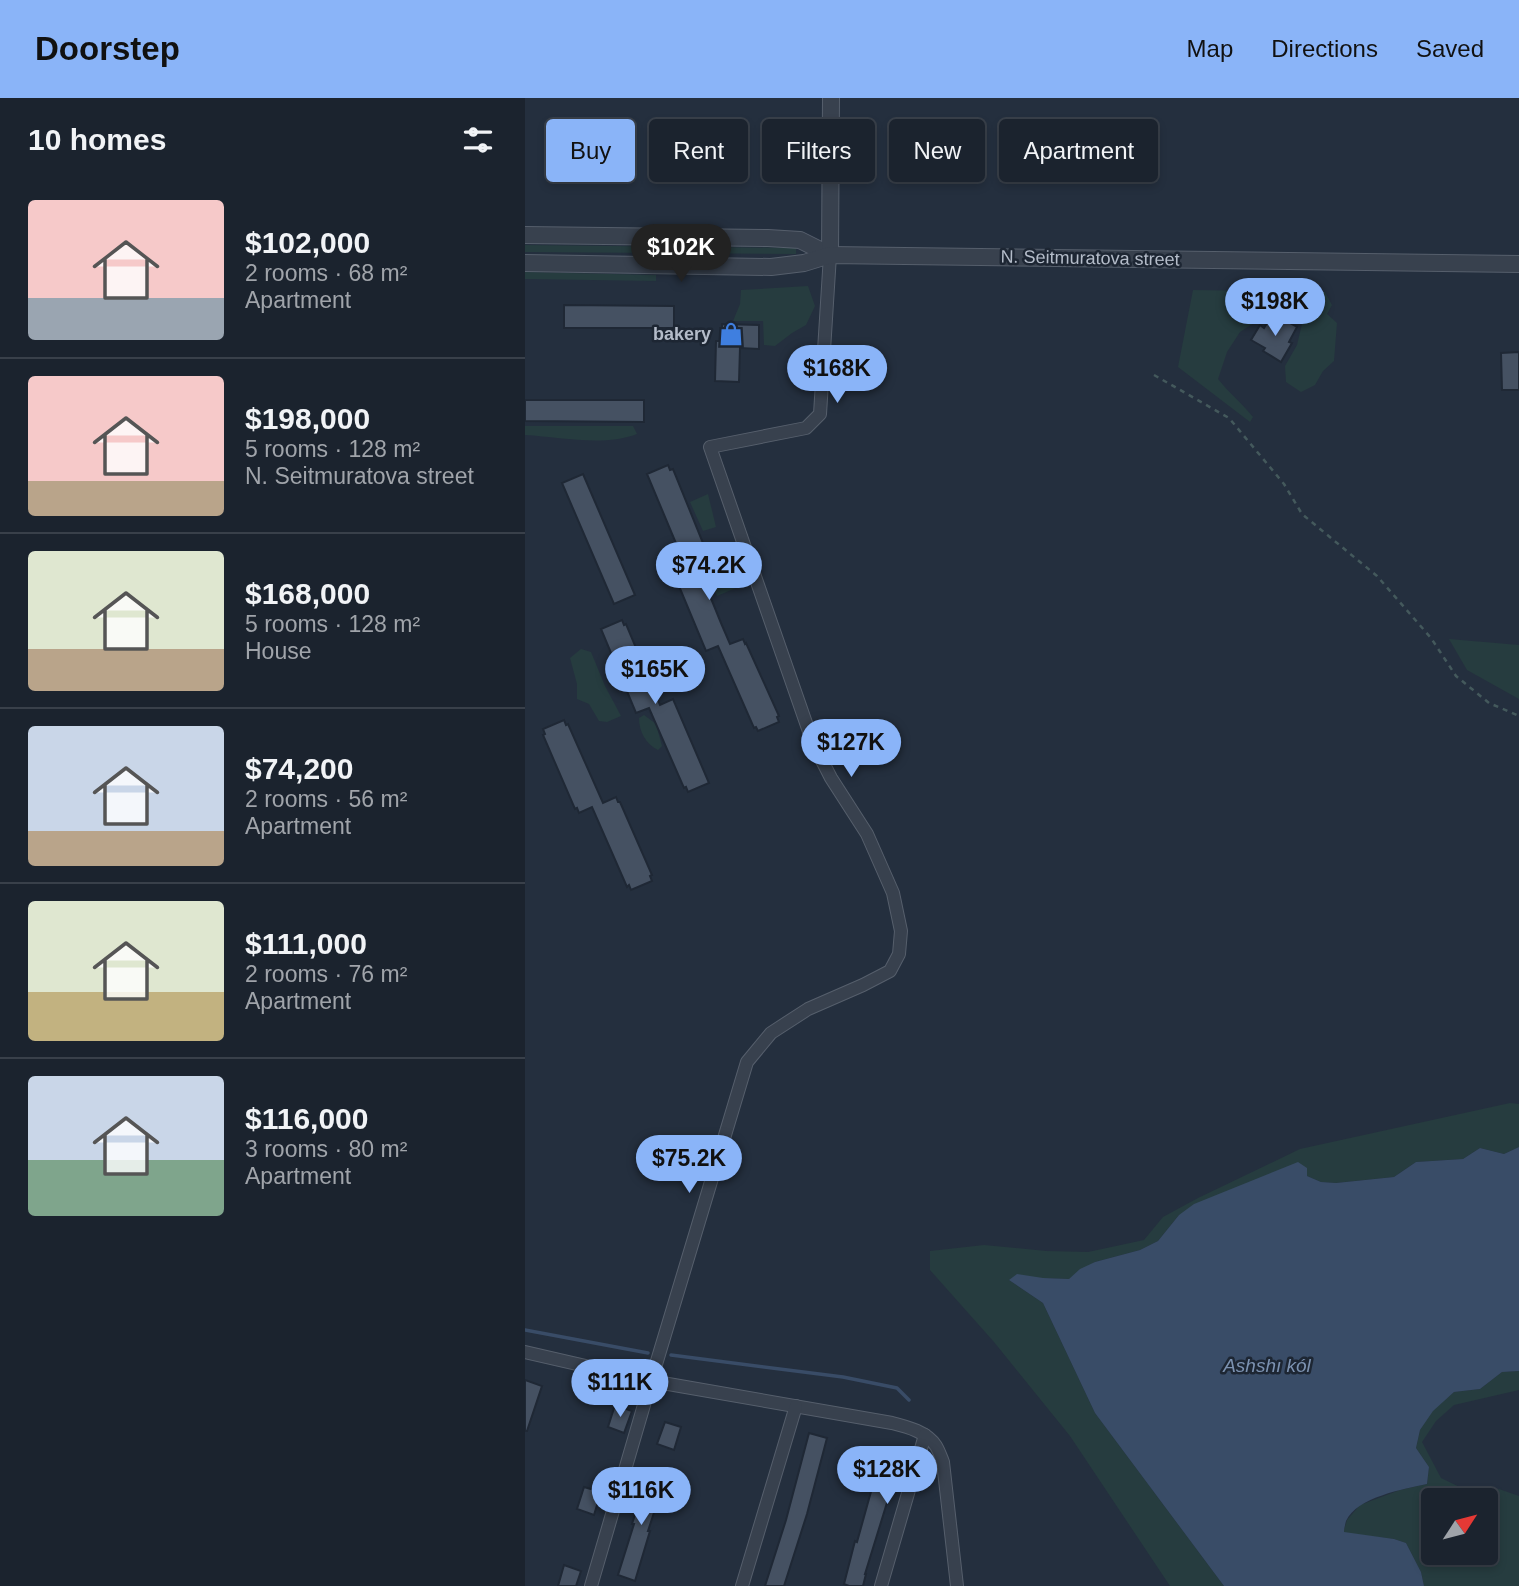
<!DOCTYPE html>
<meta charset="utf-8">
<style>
:root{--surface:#1b232e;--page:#282f3a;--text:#f1f3f6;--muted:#a0a4aa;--line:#39404a;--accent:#8ab4f8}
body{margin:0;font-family:Helvetica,sans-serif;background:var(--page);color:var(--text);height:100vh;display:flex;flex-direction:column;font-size:26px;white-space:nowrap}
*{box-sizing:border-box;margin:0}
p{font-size:23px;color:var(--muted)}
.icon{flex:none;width:38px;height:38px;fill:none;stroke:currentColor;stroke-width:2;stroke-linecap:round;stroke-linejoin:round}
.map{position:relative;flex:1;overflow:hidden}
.details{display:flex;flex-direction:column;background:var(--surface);width:525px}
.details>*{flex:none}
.hud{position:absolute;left:21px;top:21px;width:665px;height:63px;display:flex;gap:14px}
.needle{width:46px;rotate:54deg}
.buttons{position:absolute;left:896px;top:1390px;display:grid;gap:14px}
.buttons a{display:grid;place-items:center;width:77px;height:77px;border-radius:7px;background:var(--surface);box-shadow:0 4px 10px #0003,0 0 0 2px var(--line);font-size:35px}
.price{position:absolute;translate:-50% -60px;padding:0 16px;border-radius:24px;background:var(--accent);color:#111;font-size:23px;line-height:46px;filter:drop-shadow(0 2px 4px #0008)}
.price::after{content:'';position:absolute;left:50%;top:42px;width:21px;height:16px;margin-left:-10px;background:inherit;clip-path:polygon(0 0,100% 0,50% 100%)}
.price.on{background:#222;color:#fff}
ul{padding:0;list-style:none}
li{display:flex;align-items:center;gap:21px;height:175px;padding:0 28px}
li+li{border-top:2px solid var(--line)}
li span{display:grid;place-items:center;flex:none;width:196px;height:140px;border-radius:7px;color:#555}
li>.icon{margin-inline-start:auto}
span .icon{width:84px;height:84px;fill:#fffc;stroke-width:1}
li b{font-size:30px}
h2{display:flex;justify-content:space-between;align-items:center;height:84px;padding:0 28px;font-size:30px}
.chip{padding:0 24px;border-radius:7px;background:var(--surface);box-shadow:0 4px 10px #0003,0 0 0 2px var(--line);font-size:24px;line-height:63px}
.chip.on{background:var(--accent);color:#111}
header{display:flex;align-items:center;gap:42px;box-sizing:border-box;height:98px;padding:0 35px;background:var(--accent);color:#111}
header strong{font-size:33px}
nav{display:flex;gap:38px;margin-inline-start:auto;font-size:24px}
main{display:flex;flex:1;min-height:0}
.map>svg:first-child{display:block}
</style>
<header>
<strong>Doorstep</strong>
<nav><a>Map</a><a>Directions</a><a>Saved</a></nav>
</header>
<main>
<section class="details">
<h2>10 homes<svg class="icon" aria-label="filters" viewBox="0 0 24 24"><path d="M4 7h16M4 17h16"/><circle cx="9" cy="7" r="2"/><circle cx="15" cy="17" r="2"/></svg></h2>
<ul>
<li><span style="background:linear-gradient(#f6c9c9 70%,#9aa5b1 0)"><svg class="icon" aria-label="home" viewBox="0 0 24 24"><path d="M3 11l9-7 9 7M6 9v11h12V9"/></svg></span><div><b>$102,000</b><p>2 rooms · 68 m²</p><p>Apartment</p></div></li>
<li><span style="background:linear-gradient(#f6c9c9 75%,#b9a48a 0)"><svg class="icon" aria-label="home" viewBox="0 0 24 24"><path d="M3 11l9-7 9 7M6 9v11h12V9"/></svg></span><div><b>$198,000</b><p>5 rooms · 128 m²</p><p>N. Seitmuratova street</p></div></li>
<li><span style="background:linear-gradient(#dfe7d0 70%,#b9a48a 0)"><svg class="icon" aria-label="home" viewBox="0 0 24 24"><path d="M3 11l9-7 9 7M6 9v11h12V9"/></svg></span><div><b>$168,000</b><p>5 rooms · 128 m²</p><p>House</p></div></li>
<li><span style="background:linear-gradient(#c9d6e8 75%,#b9a48a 0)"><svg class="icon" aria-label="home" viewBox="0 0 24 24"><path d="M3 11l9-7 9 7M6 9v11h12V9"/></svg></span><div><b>$74,200</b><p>2 rooms · 56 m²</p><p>Apartment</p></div></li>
<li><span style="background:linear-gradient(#dfe7d0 65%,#c2b280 0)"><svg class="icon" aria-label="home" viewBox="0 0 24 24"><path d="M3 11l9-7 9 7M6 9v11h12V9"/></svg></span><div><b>$111,000</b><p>2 rooms · 76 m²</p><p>Apartment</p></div></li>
<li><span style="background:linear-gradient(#c9d6e8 60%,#7fa58c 0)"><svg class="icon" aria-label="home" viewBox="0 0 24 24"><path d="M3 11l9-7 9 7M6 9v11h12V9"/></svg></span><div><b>$116,000</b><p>3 rooms · 80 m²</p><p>Apartment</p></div></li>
</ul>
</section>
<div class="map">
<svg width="994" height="1488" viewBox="0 0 994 1488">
<rect width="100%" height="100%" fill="#242f3e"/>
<g fill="#263c3f" fill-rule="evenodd">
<polygon points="0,147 271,150 271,156 0,154"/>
<polygon points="0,174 131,177 131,183 0,181"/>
<polygon points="283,188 290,208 281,227 267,235 250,248 239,247 238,223 208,223 215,206 216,192"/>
<path d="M668,192L800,194L807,207L802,216L812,225L809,263L798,273L790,287L776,294L761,284L760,268L772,247L777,226L762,216L744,215L715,234L702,254L693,281C704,295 717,305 728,319L725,324L653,269Z"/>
<path d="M0,328H108L112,336C78,349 36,339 0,337Z"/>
<polygon points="183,396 191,429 178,433 165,404"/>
<polygon points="212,469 220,486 192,498 185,479"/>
<polygon points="924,541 994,547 994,601 942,572"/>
<polygon points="56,551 66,554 80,588 96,618 82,624 74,623 64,606 52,601 52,586 45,560"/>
<path d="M119,617L131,626L137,648L133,652C121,646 114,634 114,620Z"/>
<polygon points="985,1005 994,1006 994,1049 979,1056 955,1050 938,1061 891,1064 869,1079 811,1085 796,1084 782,1078 654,1117 633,1143 615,1152 570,1164 544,1181 518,1180 484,1182 518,1205 570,1315 699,1488 645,1488 545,1338 469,1244 405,1172 405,1153 459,1147 521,1153 563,1154 619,1142 638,1119 673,1100 775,1051"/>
<path d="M994,1273V1292L929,1307L911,1323L897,1344L916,1380L949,1396L974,1391L994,1398V1488H899L896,1474L881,1445L869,1441L818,1435L822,1422L835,1407L875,1392L902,1386L904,1369L891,1350L895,1332L908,1312L929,1294L955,1291L977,1274ZM908,1402H961V1454H908Z"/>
</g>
<path fill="#394c67" d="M994,1049V1273L977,1274L955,1291L929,1294L908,1313L895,1332L891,1350L904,1369L902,1386C879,1391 832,1399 821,1423C820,1427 819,1431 819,1434L869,1441L881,1445L896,1474L899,1488H699L570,1315L518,1205L484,1182L492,1176L518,1180L544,1181L555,1171L570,1164L615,1152L633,1143L654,1117L669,1106L773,1064L782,1070V1078L796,1084L811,1085L869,1079L891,1064L938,1061L955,1050L979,1056Z"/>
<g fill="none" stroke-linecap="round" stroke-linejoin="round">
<g stroke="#394c67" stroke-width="3.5">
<polyline points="0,1232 123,1255"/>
<polyline points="146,1257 318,1279 372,1290 384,1302"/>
</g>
</g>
<g fill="#455162" stroke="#1f2835" stroke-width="2">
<polygon points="39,207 149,208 149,230 39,230"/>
<polygon points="745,220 753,225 756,220 772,229 764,244 767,245 756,264 738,253 740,250 726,242 735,227 739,230"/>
<polygon points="197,226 234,227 234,251 215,250 214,284 190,283 191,243 197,243"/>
<polygon points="994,254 994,292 977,292 976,255"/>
<polygon points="0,302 119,302 119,324 0,323"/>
<polygon points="143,367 145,372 148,371 178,445 176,446 178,452 168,456 196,525 205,546 218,541 220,546 221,545 254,618 252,619 254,624 233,633 231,629 229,630 193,548 181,553 146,469 157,464 151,451 153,450 122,376"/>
<polygon points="58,376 110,497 89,506 37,385"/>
<polygon points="97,522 99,527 101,526 135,607 148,601 184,685 163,694 161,689 159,690 124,610 111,615 76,531"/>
<polygon points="39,622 41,627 43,626 78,705 91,699 93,704 95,704 127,777 125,778 127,783 106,792 104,787 102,789 67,709 54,715 52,710 50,711 18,637 20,636 18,631"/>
<polygon points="0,1282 17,1288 2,1333 0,1333"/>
<polygon points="90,1307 107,1313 99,1335 83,1329"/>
<polygon points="140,1324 156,1329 149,1352 132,1346"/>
<polygon points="284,1335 302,1340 282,1416 259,1488 240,1488 261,1422"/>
<polygon points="123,1375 140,1381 123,1433 125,1433 110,1483 93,1477 109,1426 107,1426"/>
<polygon points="59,1389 76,1394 69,1417 52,1411"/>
<polygon points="347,1390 365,1395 340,1476 341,1476 338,1488 324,1488 319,1486 330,1443 332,1444"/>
<polygon points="39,1467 56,1473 51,1488 33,1488"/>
</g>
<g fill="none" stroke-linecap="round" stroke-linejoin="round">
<g stroke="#565f6c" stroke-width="14">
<g id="minor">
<path d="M0,1254L126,1283L367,1325C383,1329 402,1334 411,1348C414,1353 416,1359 418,1364L432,1488"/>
<polyline points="66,1488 126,1283 222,964 246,935 283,911 338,887 365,873 374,856 376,833 368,795 342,736 306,680 288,645 185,349 281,330 295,316 305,157"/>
<polyline points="217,1488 271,1308"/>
<polyline points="356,1488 400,1337"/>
</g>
</g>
<g stroke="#565f6c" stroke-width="18">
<g id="tertiary">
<polyline points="0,137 243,140 275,142 305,157"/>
<polyline points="305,157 306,0"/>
<polyline points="0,165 246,169 279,165 305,157 994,166"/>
</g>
</g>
<polyline stroke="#44595c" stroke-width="2.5" stroke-dasharray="5 5" stroke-linecap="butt" points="629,277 704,320 759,386 777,416 852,478 906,540 931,578 964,605 994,618"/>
<use href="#minor" stroke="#38414e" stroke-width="12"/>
<use href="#tertiary" stroke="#38414e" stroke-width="16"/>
</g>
<defs>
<g id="shop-bare" transform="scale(1.89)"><path d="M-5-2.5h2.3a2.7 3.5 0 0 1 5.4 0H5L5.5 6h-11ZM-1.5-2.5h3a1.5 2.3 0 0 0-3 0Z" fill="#3f7fe0" stroke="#1d2633" stroke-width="2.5" paint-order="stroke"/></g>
</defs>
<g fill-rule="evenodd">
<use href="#shop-bare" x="206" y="236"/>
</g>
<g text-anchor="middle" stroke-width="5" stroke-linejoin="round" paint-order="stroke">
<g font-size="18" fill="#b4bcc9" stroke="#1d2633">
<text transform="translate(565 160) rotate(1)" y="6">N. Seitmuratova street</text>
</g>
<g font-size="18" font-weight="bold" fill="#b4bcc9" stroke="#1d2633" text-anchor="end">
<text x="186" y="242">bakery</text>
</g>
<g font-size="19" font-style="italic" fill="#7c92b1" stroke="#1d2633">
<text x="742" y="1274">Ashshı kól</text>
</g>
</g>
</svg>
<div class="buttons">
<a><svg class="needle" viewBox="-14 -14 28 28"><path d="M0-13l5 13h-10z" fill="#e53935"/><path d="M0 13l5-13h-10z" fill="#a0a4aa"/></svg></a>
</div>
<b class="price on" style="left:156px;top:186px">$102K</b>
<b class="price" style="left:750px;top:240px">$198K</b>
<b class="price" style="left:312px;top:307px">$168K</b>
<b class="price" style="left:184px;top:504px">$74.2K</b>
<b class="price" style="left:130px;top:608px">$165K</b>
<b class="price" style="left:326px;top:681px">$127K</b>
<b class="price" style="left:164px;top:1097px">$75.2K</b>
<b class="price" style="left:95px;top:1321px">$111K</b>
<b class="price" style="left:362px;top:1408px">$128K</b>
<b class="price" style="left:116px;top:1429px">$116K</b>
<div class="hud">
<a class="chip on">Buy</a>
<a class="chip">Rent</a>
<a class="chip">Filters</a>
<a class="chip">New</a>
<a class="chip">Apartment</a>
</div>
</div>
</main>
